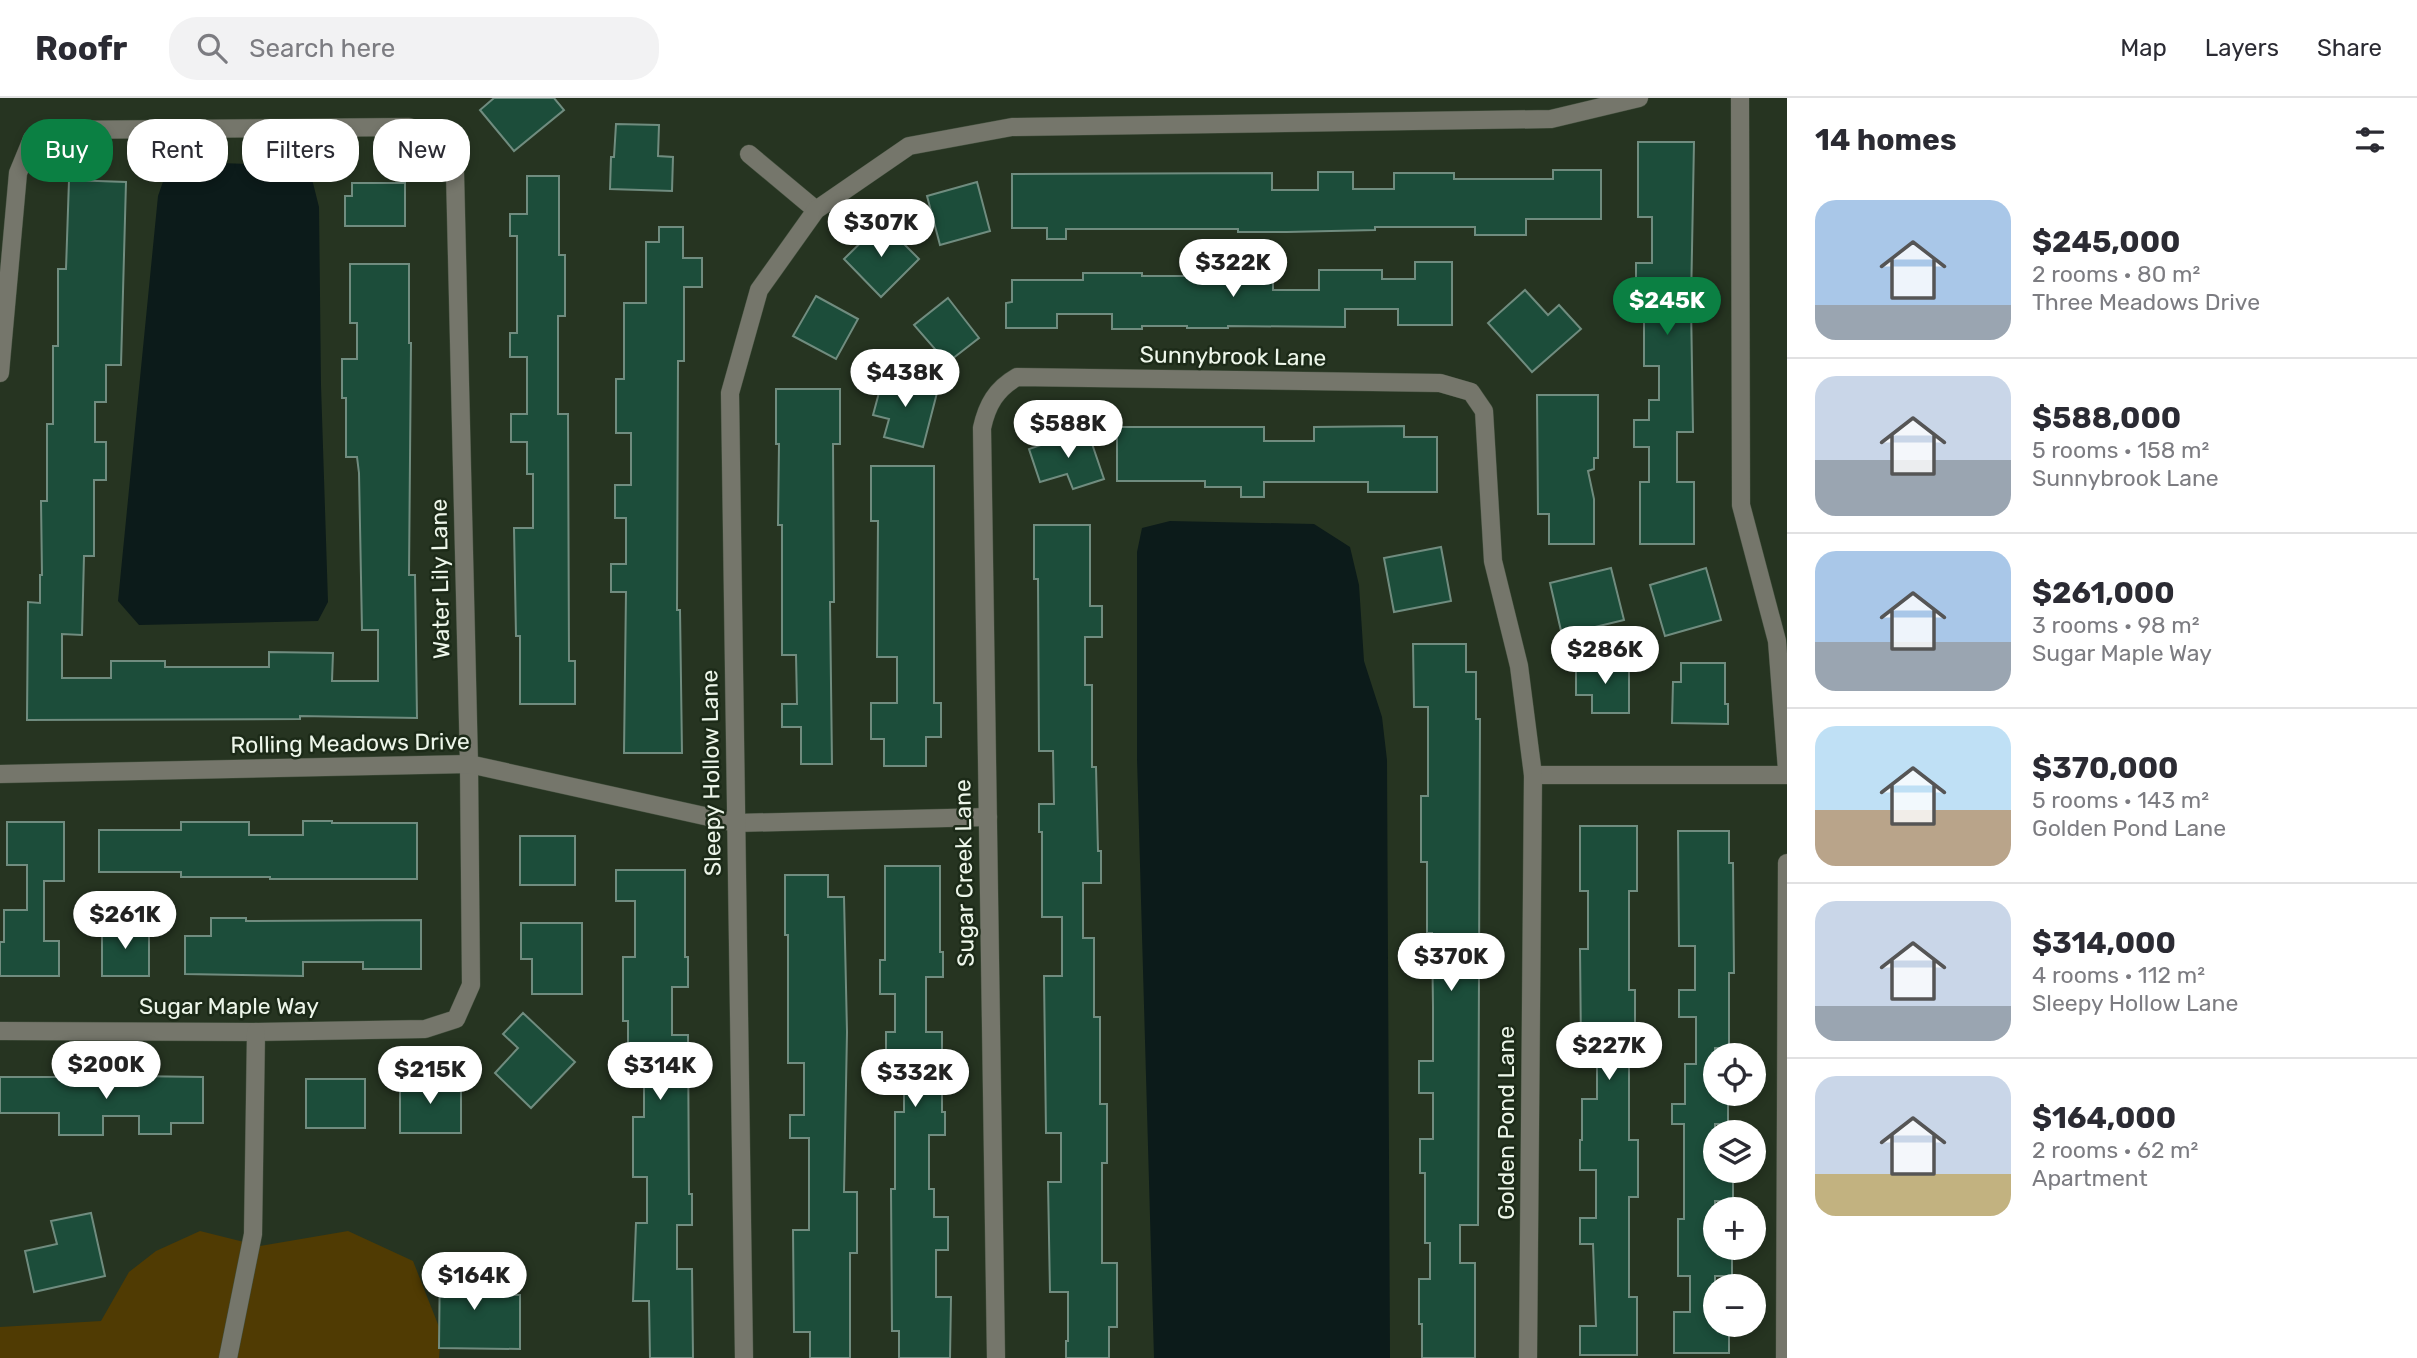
<!DOCTYPE html>
<meta charset="utf-8">
<style>
:root{--surface:#fff;--page:#f2f2f3;--text:#2b2b33;--muted:#7c7c81;--line:#e1e1e2;--accent:#0b8043}
body{margin:0;font-family:Rubik,sans-serif;background:var(--page);color:var(--text);height:100vh;display:flex;flex-direction:column;font-size:26px;white-space:nowrap}
*{box-sizing:border-box;margin:0}
p{font-size:23px;color:var(--muted)}
.icon{flex:none;width:38px;height:38px;fill:none;stroke:currentColor;stroke-width:2;stroke-linecap:round;stroke-linejoin:round}
.map{position:relative;flex:1;overflow:hidden}
.details{display:flex;flex-direction:column;background:var(--surface);width:630px}
.details>*{flex:none}
.banner{position:absolute;left:21px;top:21px;width:665px;height:63px;display:flex;gap:14px}
.tools{position:absolute;left:1703px;top:945px;display:grid;gap:14px}
.tools a{display:grid;place-items:center;width:63px;height:63px;border-radius:50%;background:var(--surface);box-shadow:0 4px 10px #0003;font-size:35px}
.price{position:absolute;translate:-50% -60px;padding:0 16px;border-radius:24px;background:#fff;color:#222;font-size:23px;line-height:46px;filter:drop-shadow(0 2px 4px #0008)}
.price::after{content:'';position:absolute;left:50%;top:42px;width:21px;height:16px;margin-left:-10px;background:inherit;clip-path:polygon(0 0,100% 0,50% 100%)}
.price.current{background:var(--accent);color:#fff}
ul{padding:0;list-style:none}
li{display:flex;align-items:center;gap:21px;height:175px;padding:0 28px}
li+li{border-top:2px solid var(--line)}
li span{display:grid;place-items:center;flex:none;width:196px;height:140px;border-radius:21px;color:#555}
li>.icon{margin-inline-start:auto}
span .icon{width:84px;height:84px;fill:#fffc;stroke-width:1}
li b{font-size:30px}
h2{display:flex;justify-content:space-between;align-items:center;height:84px;padding:0 28px;font-size:30px}
.tag{padding:0 24px;border-radius:28px;background:var(--surface);box-shadow:0 4px 10px #0003;font-size:24px;line-height:63px}
.tag.current{background:var(--accent);color:#fff}
header{display:flex;align-items:center;gap:42px;box-sizing:border-box;height:98px;padding:0 35px;background:var(--surface);border-bottom:2px solid var(--line)}
header strong{font-size:33px}
nav{display:flex;gap:38px;margin-inline-start:auto;font-size:24px}
.search{width:490px;height:63px;background:var(--page);display:flex;align-items:center;gap:18px;box-sizing:border-box;padding:0 24px;border-radius:28px;color:var(--muted);font-size:26px}
main{display:flex;flex:1;min-height:0}
.map>svg:first-child{display:block}
</style>
<header>
<strong>Roofr</strong>
<div class="search"><svg class="icon" aria-label="search" viewBox="0 0 24 24"><circle cx="10" cy="10" r="6"/><path d="M15 15l6 6"/></svg>Search here</div>
<nav><a>Map</a><a>Layers</a><a>Share</a></nav>
</header>
<main>
<div class="map">
<svg width="1787" height="1260" viewBox="0 0 1787 1260">
<rect width="100%" height="100%" fill="#263421"/>
<polygon fill="#503b03" points="200,1133 260,1148 348,1133 413,1163 441,1234 439,1260 0,1260 0,1229 101,1223 129,1174 156,1153"/>
<g fill="#0c1b1a">
<polygon points="191,64 304,68 313,85 319,109 321,287 328,504 318,523 139,527 118,503 158,98 166,75"/>
<polygon points="1170,423 1314,426 1350,449 1359,487 1364,563 1382,619 1387,662 1390,1260 1154,1260 1137,661 1137,454 1142,430"/>
</g>
<g fill="#1c4d3a" stroke="#708c7f" stroke-width="2">
<polygon points="494,0 554,0 564,12 514,53 480,12"/>
<polygon points="616,26 659,27 658,58 673,59 672,93 610,91 611,59 614,59"/>
<polygon points="1638,44 1694,44 1691,205 1693,334 1677,334 1677,384 1694,384 1694,446 1640,446 1640,384 1649,384 1649,349 1634,349 1634,322 1649,322 1649,302 1659,302 1659,268 1644,268 1644,205 1636,205 1636,165 1652,165 1652,119 1638,119"/>
<polygon points="1553,72 1601,72 1601,121 1526,121 1526,137 1475,137 1475,129 1375,129 1375,132 1287,134 1238,134 1238,131 1066,131 1066,141 1047,141 1047,130 1012,130 1012,76 1272,75 1272,92 1318,92 1318,74 1353,74 1353,91 1394,91 1394,75 1454,75 1454,81 1553,81"/>
<polygon points="527,78 559,78 559,157 565,157 565,218 558,218 558,316 568,316 569,563 575,563 575,606 520,606 520,538 516,538 514,430 533,430 533,376 527,376 527,344 511,344 511,316 527,316 527,259 510,259 510,235 517,235 517,138 510,138 510,116 527,116"/>
<polygon points="69,82 126,84 121,267 106,267 106,304 95,304 95,344 106,344 106,382 94,382 94,458 84,458 82,537 62,536 62,580 111,580 111,563 165,563 165,569 269,569 269,554 333,555 332,583 378,583 378,532 362,532 359,375 357,359 346,359 346,300 342,300 342,261 357,261 357,225 350,225 350,166 409,166 409,245 411,245 409,477 415,477 417,620 300,618 300,621 27,622 28,504 40,505 40,477 42,477 41,403 47,403 47,326 53,326 53,248 58,248 58,171 66,171"/>
<polygon points="977,84 990,133 940,147 927,98"/>
<polygon points="352,85 405,85 405,128 345,128 345,98 352,98"/>
<polygon points="882,124 919,161 881,199 844,161"/>
<polygon points="659,129 683,129 683,160 702,160 702,189 684,189 684,263 678,263 677,512 680,512 682,655 624,655 626,494 611,494 611,466 626,466 626,420 615,420 615,387 631,387 631,335 616,335 616,281 624,281 624,205 646,205 646,144 659,144"/>
<polygon points="1415,164 1452,164 1452,227 1398,227 1398,211 1345,211 1345,229 1228,228 1228,230 1187,230 1187,228 1142,228 1142,231 1112,231 1112,216 1057,216 1057,230 1006,230 1006,205 1012,204 1012,182 1083,182 1083,175 1142,175 1142,178 1242,178 1242,174 1273,174 1273,192 1319,192 1319,172 1382,172 1382,181 1415,181"/>
<polygon points="1525,192 1548,217 1559,207 1581,231 1532,274 1488,225"/>
<polygon points="816,198 858,221 836,261 793,238"/>
<polygon points="948,200 979,240 947,265 914,227"/>
<polygon points="876,275 938,291 923,349 884,339 889,321 873,317 880,291 892,291 874,281"/>
<polygon points="776,291 840,291 840,346 833,346 834,504 830,504 832,666 801,666 801,629 782,629 782,606 797,606 796,557 782,557 782,427 778,427 779,346 776,346"/>
<polygon points="1537,297 1598,297 1598,360 1594,360 1594,371 1588,373 1594,401 1594,446 1549,446 1549,416 1538,416"/>
<polygon points="1404,328 1404,339 1437,339 1437,394 1368,394 1368,384 1264,384 1264,399 1241,399 1241,389 1205,389 1205,383 1117,383 1117,329 1264,329 1264,343 1314,343 1314,329"/>
<polygon points="1087,331 1104,381 1073,391 1067,376 1040,384 1029,351"/>
<polygon points="871,368 934,368 934,605 941,605 941,639 926,639 926,668 884,668 884,641 871,641 871,605 897,605 897,559 877,559 878,423 871,423"/>
<polygon points="1034,427 1090,427 1090,508 1102,508 1102,539 1085,539 1085,587 1092,587 1092,669 1096,669 1098,753 1101,753 1101,785 1083,785 1083,840 1094,840 1094,919 1100,919 1100,1006 1107,1006 1107,1065 1102,1065 1102,1165 1117,1165 1117,1229 1109,1229 1109,1260 1066,1260 1066,1243 1068,1243 1068,1194 1050,1194 1048,1084 1061,1084 1061,1035 1046,1035 1044,878 1062,878 1062,819 1042,819 1042,734 1039,734 1039,706 1054,706 1053,653 1039,653 1038,481 1034,481"/>
<polygon points="1441,449 1451,503 1394,514 1384,460"/>
<polygon points="1611,470 1624,522 1562,537 1550,485"/>
<polygon points="1706,470 1721,522 1665,538 1650,487"/>
<polygon points="1413,546 1466,546 1466,574 1476,574 1476,621 1480,621 1478,1127 1460,1127 1460,1165 1475,1165 1475,1260 1422,1260 1422,1226 1419,1226 1419,1181 1430,1181 1430,1145 1425,1145 1425,1075 1420,1075 1420,1041 1433,1041 1433,995 1419,995 1419,963 1433,963 1433,909 1432,835 1427,835 1427,764 1421,764 1421,698 1428,698 1428,609 1414,609"/>
<polygon points="1576,564 1629,564 1629,615 1592,615 1592,597 1576,597"/>
<polygon points="1681,565 1725,565 1725,606 1728,606 1728,626 1672,625 1673,584 1681,584"/>
<polygon points="303,723 332,723 332,725 417,725 417,781 270,781 270,779 181,779 181,774 99,774 99,732 181,732 181,724 249,724 249,737 303,737"/>
<polygon points="7,724 64,724 64,783 44,783 44,843 59,843 59,878 0,878 0,844 4,844 4,812 27,812 27,767 7,767"/>
<polygon points="1580,728 1637,728 1637,793 1629,793 1629,892 1635,892 1635,950 1629,950 1629,1042 1638,1042 1638,1099 1629,1099 1629,1199 1637,1199 1637,1257 1580,1257 1580,1228 1596,1228 1593,1146 1580,1146 1580,1120 1596,1120 1596,1072 1580,1072 1580,1042 1582,1042 1582,1001 1597,1001 1597,950 1581,950 1580,851 1588,851 1588,793 1580,793"/>
<polygon points="1678,733 1729,733 1729,765 1733,765 1734,875 1729,875 1729,950 1715,950 1715,996 1728,996 1728,1026 1715,1026 1715,1073 1733,1073 1733,1103 1715,1103 1715,1150 1732,1150 1732,1178 1715,1178 1715,1227 1729,1227 1729,1255 1674,1255 1674,1214 1690,1214 1690,1178 1678,1178 1678,1121 1684,1121 1684,1026 1672,1026 1672,1006 1685,1006 1685,966 1696,966 1696,919 1679,919 1679,892 1695,892 1695,848 1679,848"/>
<rect x="520" y="738" width="55" height="49"/>
<polygon points="885,768 940,768 940,854 943,854 943,879 926,879 926,934 942,934 942,1014 945,1014 945,1037 929,1037 929,1091 934,1091 934,1119 948,1119 948,1152 936,1152 936,1199 951,1199 950,1260 899,1260 899,1233 892,1233 891,1091 895,1091 895,1014 904,1014 904,969 886,969 886,934 895,934 895,896 880,896 880,862 885,862"/>
<polygon points="616,772 685,772 685,859 688,859 688,889 672,889 672,937 688,937 689,1096 692,1096 692,1127 677,1127 677,1171 692,1171 693,1260 650,1260 649,1203 633,1203 636,1125 647,1125 647,1079 633,1079 633,1019 644,1019 644,970 628,970 628,923 623,923 623,859 635,859 635,803 616,803"/>
<polygon points="785,777 828,777 828,799 844,799 847,934 844,1094 857,1094 857,1155 850,1155 850,1260 810,1260 810,1234 794,1234 793,1132 809,1132 809,1040 790,1040 790,1017 804,1017 804,965 788,965 788,837 785,837"/>
<polygon points="211,820 246,820 246,823 421,822 421,871 363,871 363,864 303,864 303,878 185,876 185,838 211,838"/>
<polygon points="521,825 582,825 582,896 532,896 532,861 521,861"/>
<rect x="102" y="828" width="47" height="50"/>
<polygon points="523,915 575,964 531,1010 495,975 518,950 503,936"/>
<polygon points="59,977 203,979 203,1025 171,1025 171,1036 139,1036 139,1018 103,1018 103,1037 59,1037 59,1015 0,1015 0,979 59,979"/>
<rect x="306" y="981" width="59" height="49"/>
<rect x="400" y="981" width="61" height="54"/>
<polygon points="91,1115 105,1178 34,1194 25,1153 57,1146 51,1123"/>
<polygon points="440,1158 470,1159 470,1197 520,1197 520,1251 439,1250"/>
</g>
<g fill="none" stroke-linecap="round" stroke-linejoin="round">
<g stroke="#424f3d" stroke-width="19">
<g id="minor">
<polyline points="1740,0 1741,407 1777,543 1787,672"/>
<polyline points="749,56 816,112"/>
<polyline points="0,275 18,75 32,41 60,32 409,29 443,40 455,74 469,666 471,887 456,921 425,931 256,934 0,933"/>
<polyline points="0,676 469,666 736,725 988,719"/>
<polyline points="1533,677 1787,677"/>
<polyline points="228,1260 253,1136 256,934"/>
<polyline points="744,1260 730,295 759,192 816,112 909,48 1012,29 1551,21 1639,0"/>
<path d="M996,1260L982,330C987,307 996,291 1017,279L1440,285L1471,294L1484,313L1493,463L1519,568L1533,677L1528,1260"/>
<polyline points="1785,1260 1787,765"/>
</g>
</g>
<use href="#minor" stroke="#75766b" stroke-width="18"/>
</g>
<g text-anchor="middle" stroke-width="5" stroke-linejoin="round" paint-order="stroke">
<g font-size="23" fill="#edf6ea" stroke="#1c2a18">
<text transform="translate(1233 258) rotate(1)" y="8">Sunnybrook Lane</text>
<text transform="translate(440 481) rotate(-91)" y="8">Water Lily Lane</text>
<text transform="translate(350 645) rotate(-1)" y="8">Rolling Meadows Drive</text>
<text transform="translate(711 675) rotate(-91)" y="8">Sleepy Hollow Lane</text>
<text transform="translate(964 775) rotate(-91)" y="8">Sugar Creek Lane</text>
<text x="229" y="916">Sugar Maple Way</text>
<text transform="translate(1506 1025) rotate(-90)" y="8">Golden Pond Lane</text>
</g>
</g>
</svg>
<div class="tools">
<a><svg class="icon" aria-label="locate" viewBox="0 0 24 24"><circle cx="12" cy="12" r="6"/><path d="M12 2v4M12 18v4M2 12h4M18 12h4"/></svg></a>
<a><svg class="icon" aria-label="layers" viewBox="0 0 24 24"><path d="M12 4l9 5-9 5-9-5zM3 14l9 5 9-5"/></svg></a>
<a>+</a>
<a>−</a>
</div>
<b class="price" style="left:881px;top:161px">$307K</b>
<b class="price" style="left:1233px;top:201px">$322K</b>
<b class="price current" style="left:1667px;top:239px">$245K</b>
<b class="price" style="left:905px;top:311px">$438K</b>
<b class="price" style="left:1068px;top:362px">$588K</b>
<b class="price" style="left:1605px;top:588px">$286K</b>
<b class="price" style="left:125px;top:853px">$261K</b>
<b class="price" style="left:1451px;top:895px">$370K</b>
<b class="price" style="left:1609px;top:984px">$227K</b>
<b class="price" style="left:106px;top:1003px">$200K</b>
<b class="price" style="left:660px;top:1004px">$314K</b>
<b class="price" style="left:430px;top:1008px">$215K</b>
<b class="price" style="left:915px;top:1011px">$332K</b>
<b class="price" style="left:474px;top:1214px">$164K</b>
<div class="banner">
<a class="tag current">Buy</a>
<a class="tag">Rent</a>
<a class="tag">Filters</a>
<a class="tag">New</a>
</div>
</div>
<section class="details">
<h2>14 homes<svg class="icon" aria-label="filters" viewBox="0 0 24 24"><path d="M4 7h16M4 17h16"/><circle cx="9" cy="7" r="2"/><circle cx="15" cy="17" r="2"/></svg></h2>
<ul>
<li><span style="background:linear-gradient(#a9c7e8 75%,#9aa5b1 0)"><svg class="icon" aria-label="home" viewBox="0 0 24 24"><path d="M3 11l9-7 9 7M6 9v11h12V9"/></svg></span><div><b>$245,000</b><p>2 rooms · 80 m²</p><p>Three Meadows Drive</p></div></li>
<li><span style="background:linear-gradient(#c9d6e8 60%,#9aa5b1 0)"><svg class="icon" aria-label="home" viewBox="0 0 24 24"><path d="M3 11l9-7 9 7M6 9v11h12V9"/></svg></span><div><b>$588,000</b><p>5 rooms · 158 m²</p><p>Sunnybrook Lane</p></div></li>
<li><span style="background:linear-gradient(#a9c7e8 65%,#9aa5b1 0)"><svg class="icon" aria-label="home" viewBox="0 0 24 24"><path d="M3 11l9-7 9 7M6 9v11h12V9"/></svg></span><div><b>$261,000</b><p>3 rooms · 98 m²</p><p>Sugar Maple Way</p></div></li>
<li><span style="background:linear-gradient(#bfe0f5 60%,#b9a48a 0)"><svg class="icon" aria-label="home" viewBox="0 0 24 24"><path d="M3 11l9-7 9 7M6 9v11h12V9"/></svg></span><div><b>$370,000</b><p>5 rooms · 143 m²</p><p>Golden Pond Lane</p></div></li>
<li><span style="background:linear-gradient(#c9d6e8 75%,#9aa5b1 0)"><svg class="icon" aria-label="home" viewBox="0 0 24 24"><path d="M3 11l9-7 9 7M6 9v11h12V9"/></svg></span><div><b>$314,000</b><p>4 rooms · 112 m²</p><p>Sleepy Hollow Lane</p></div></li>
<li><span style="background:linear-gradient(#c9d6e8 70%,#c2b280 0)"><svg class="icon" aria-label="home" viewBox="0 0 24 24"><path d="M3 11l9-7 9 7M6 9v11h12V9"/></svg></span><div><b>$164,000</b><p>2 rooms · 62 m²</p><p>Apartment</p></div></li>
</ul>
</section>
</main>
